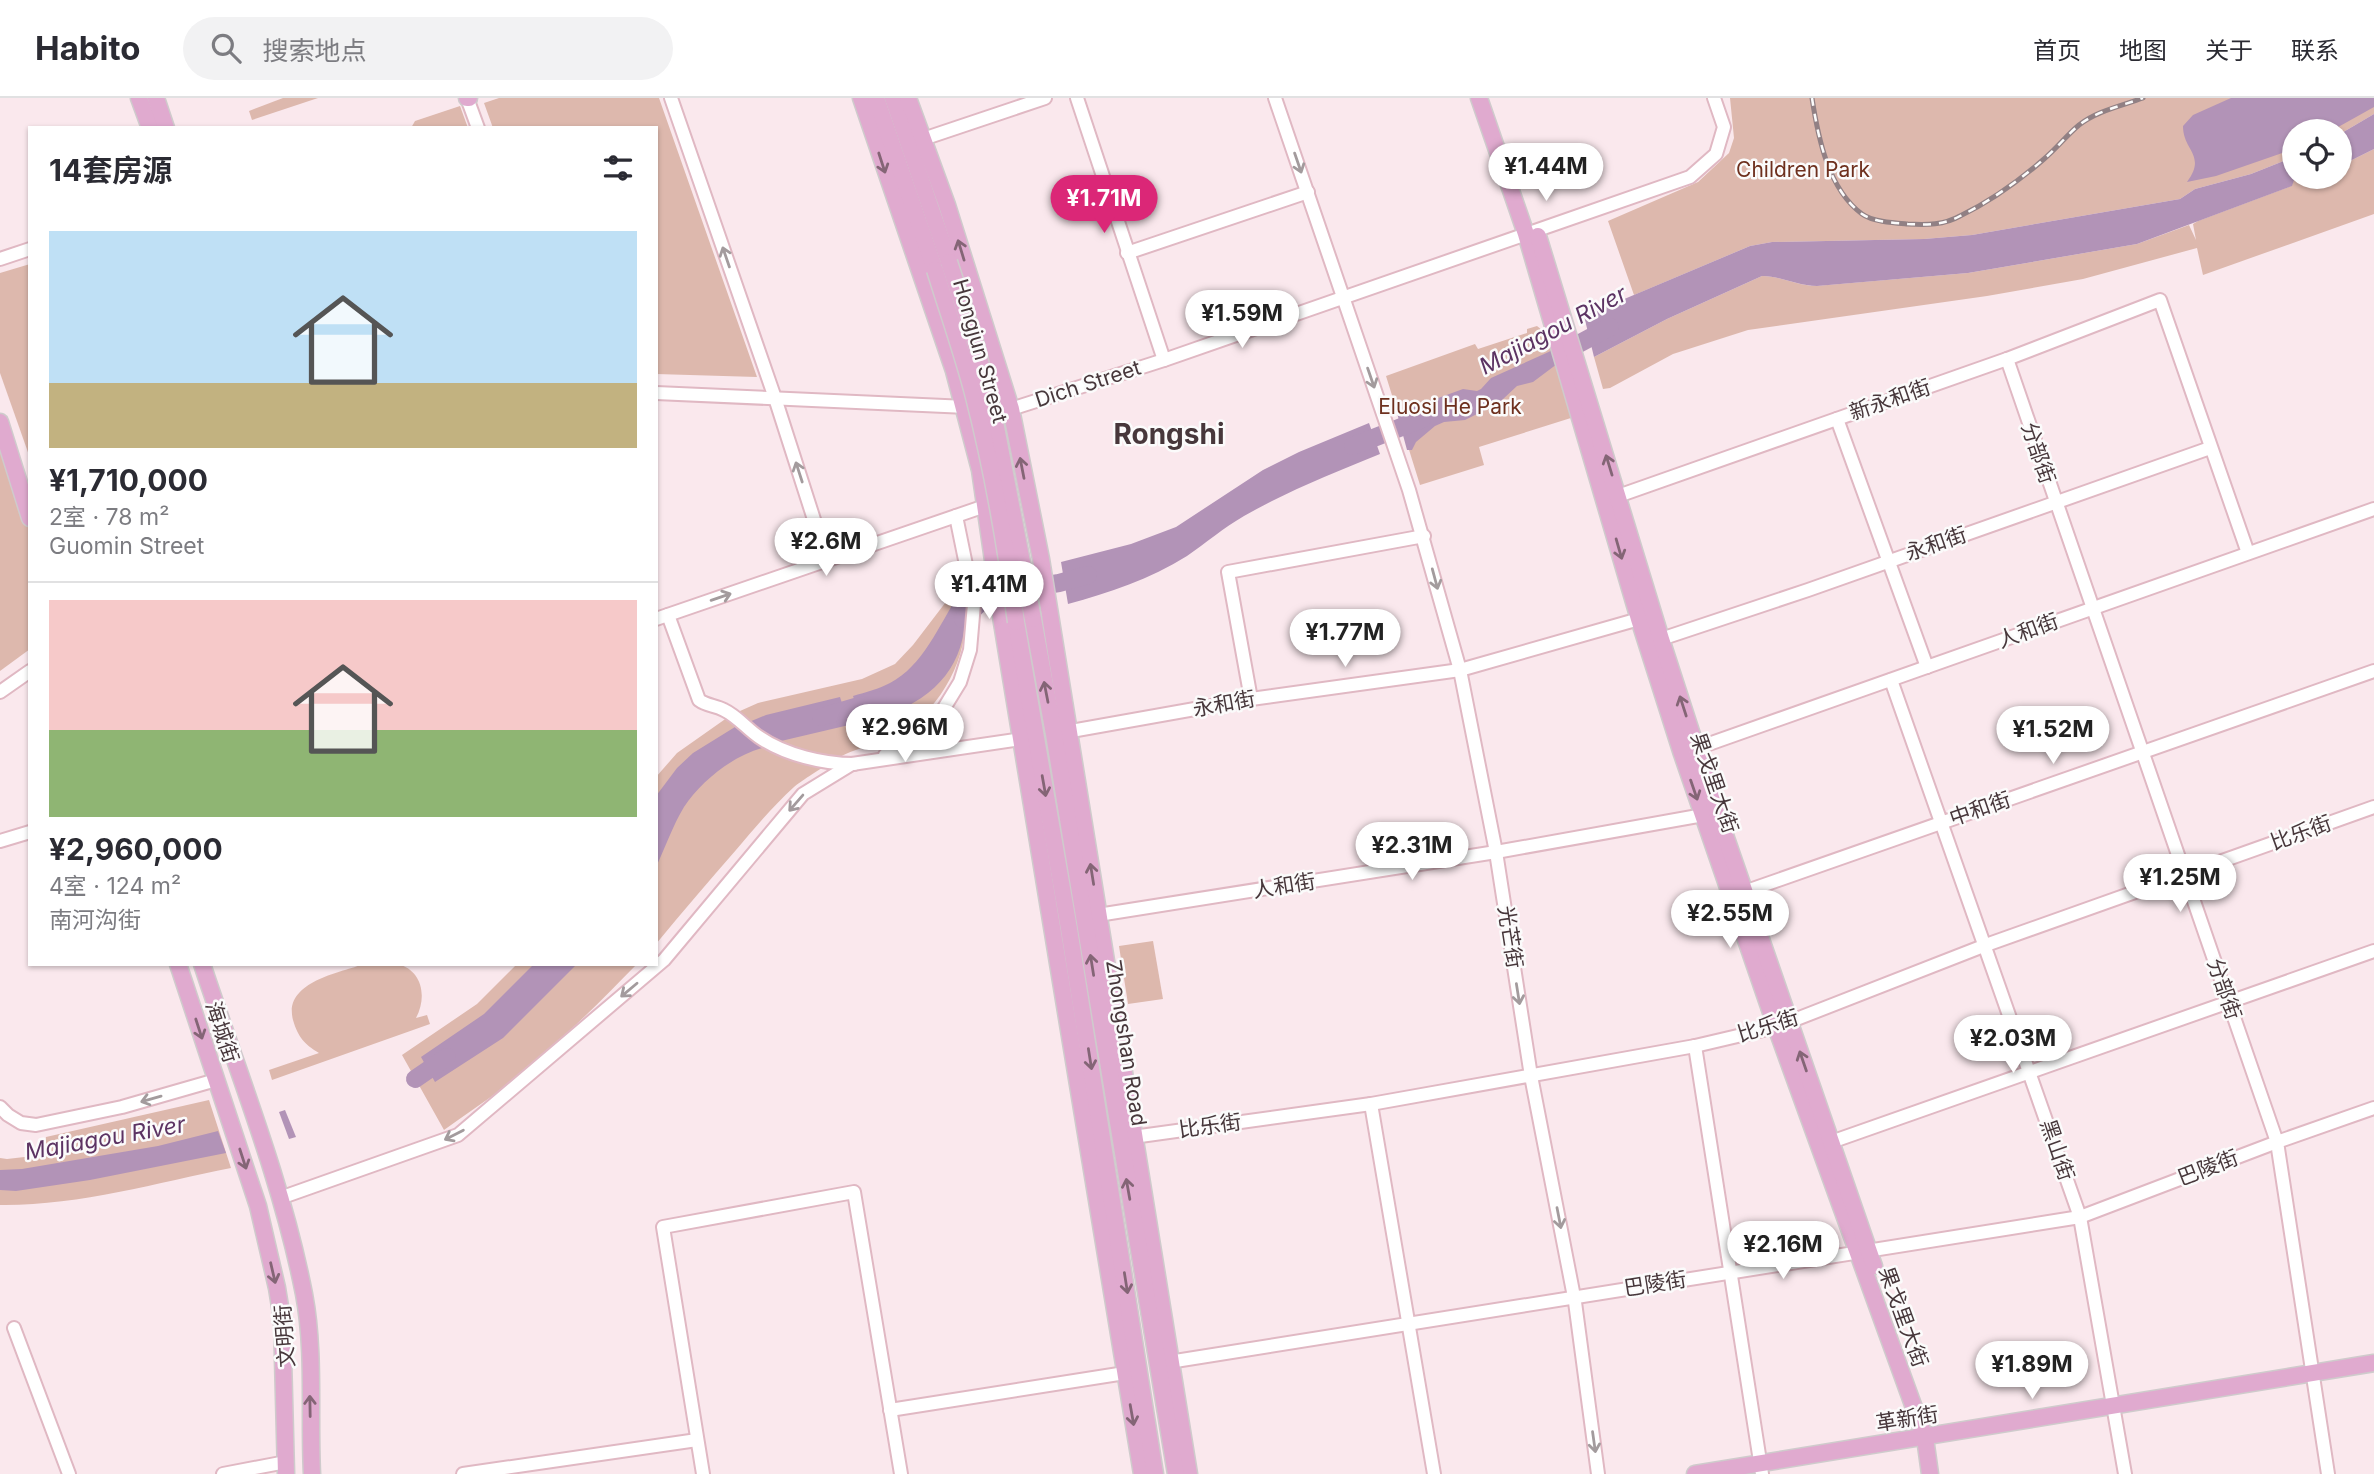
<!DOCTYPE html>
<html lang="zh">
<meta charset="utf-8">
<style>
:root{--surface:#fff;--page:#f2f2f3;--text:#2b2b33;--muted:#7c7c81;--line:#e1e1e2;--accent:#db2777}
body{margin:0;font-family:Inter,"Noto Sans SC",sans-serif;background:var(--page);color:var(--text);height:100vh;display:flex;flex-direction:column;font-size:26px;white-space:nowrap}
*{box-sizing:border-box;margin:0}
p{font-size:23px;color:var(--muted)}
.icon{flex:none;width:38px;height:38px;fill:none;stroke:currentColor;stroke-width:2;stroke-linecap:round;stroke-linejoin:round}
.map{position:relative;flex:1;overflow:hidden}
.sheet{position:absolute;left:28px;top:28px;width:630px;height:840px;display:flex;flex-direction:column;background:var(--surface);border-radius:0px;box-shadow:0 2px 5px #0004}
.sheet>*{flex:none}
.buttons{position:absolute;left:2282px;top:21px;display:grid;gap:14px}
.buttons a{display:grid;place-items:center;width:70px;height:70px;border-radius:50%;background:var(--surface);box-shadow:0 2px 5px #0004;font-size:35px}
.price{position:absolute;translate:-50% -60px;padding:0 16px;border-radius:24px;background:#fff;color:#222;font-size:23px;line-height:46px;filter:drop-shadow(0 2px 4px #0008)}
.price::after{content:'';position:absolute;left:50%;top:42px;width:21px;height:16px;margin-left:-10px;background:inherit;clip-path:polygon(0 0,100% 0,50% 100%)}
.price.active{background:var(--accent);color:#fff}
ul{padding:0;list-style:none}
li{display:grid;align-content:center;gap:14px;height:371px;padding:0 21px}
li+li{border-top:2px solid var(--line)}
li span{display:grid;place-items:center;height:217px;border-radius:0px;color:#555}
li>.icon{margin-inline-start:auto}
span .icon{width:126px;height:126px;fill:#fffc;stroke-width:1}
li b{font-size:30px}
h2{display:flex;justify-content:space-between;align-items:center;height:84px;padding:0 21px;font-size:30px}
header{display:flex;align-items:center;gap:42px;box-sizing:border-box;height:98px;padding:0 35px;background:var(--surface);border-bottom:2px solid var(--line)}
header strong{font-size:33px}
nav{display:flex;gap:38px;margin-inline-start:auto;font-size:24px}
.search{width:490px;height:63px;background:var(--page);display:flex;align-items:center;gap:18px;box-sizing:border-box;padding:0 24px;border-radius:38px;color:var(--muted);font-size:26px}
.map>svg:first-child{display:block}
</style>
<header>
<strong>Habito</strong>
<div class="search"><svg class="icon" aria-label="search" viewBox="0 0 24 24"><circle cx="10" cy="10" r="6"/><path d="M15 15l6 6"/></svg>搜索地点</div>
<nav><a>首页</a><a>地图</a><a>关于</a><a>联系</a></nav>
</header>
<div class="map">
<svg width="2374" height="1376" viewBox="0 0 2374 1376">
<rect width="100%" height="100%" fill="#fae8ed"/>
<g fill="#ddb8ad">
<polygon points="283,0 318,0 252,22 249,13"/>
<polygon points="499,0 659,0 757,279 656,276 656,30 493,30 484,5"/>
<polygon points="1730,0 2374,0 2374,16 2340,36 2340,33 2294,33 2294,59 2251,76 2195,91 2180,101 1972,137 1924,141 1772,144 1750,148 1634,197 1608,123 1698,84 1729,55 1734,40"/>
<polygon points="460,8 468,30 411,30 415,23"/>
<path d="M2374,51V116L2203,177L2197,150L2083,181L1987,198L1748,232L1673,256L1610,290L1603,291L1594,259L1667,221L1762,178C1781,178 1797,188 1816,188L1968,175L2137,146L2189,127L2196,142L2193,126L2198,123L2291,88L2295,79H2340V68Z"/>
<polygon points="30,166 30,360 0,275 0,175"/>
<polygon points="1537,228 1548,237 1574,319 1479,349 1484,367 1420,387 1386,278 1475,246 1478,251 1527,235 1527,231"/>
<polygon points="0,344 30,434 30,551 0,573"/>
<path d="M959,481C981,540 947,610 894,640C881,647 866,648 853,653C842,656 804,681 794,689C773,708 754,731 736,752C709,783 682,814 656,846V679L677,655L731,617L758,605L862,581L895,566L913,547L952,496Z"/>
<polygon points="1153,843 1163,901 1128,906 1119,848"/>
<path d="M364,866C374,866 388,864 398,866C421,872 428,897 416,920L427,917L430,926L272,982L269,972L319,955C304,946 298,939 293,922C283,884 339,875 364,866Z"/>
<path d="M517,866H637C594,910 550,954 502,991C483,1005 463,1018 444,1032L402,957L477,906Z"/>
<path d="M209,1002L231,1070C156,1085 77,1108 0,1107V1060L7,1061L42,1057L46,1039Z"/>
</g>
<g fill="#b293b7">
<path d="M2231,0H2374V9L2331,33H2294V51L2216,78L2187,84C2207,57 2183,53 2183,28L2193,17Z"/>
<polygon points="2374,16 2374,51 2340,68 2340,36"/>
<path d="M2294,59L2295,79L2292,88L2137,146L1968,175L1817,188C1797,188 1781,178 1762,178L1667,221L1594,259L1584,218L1750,148L1772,144L1924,141L1972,137L2180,101L2195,91L2251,76Z"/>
<polygon points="1553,252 1557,266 1533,284 1517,288 1502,302 1481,314 1465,322 1444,324 1435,328 1416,344 1412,352 1407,352 1397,315 1463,291 1477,293 1481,291 1491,280"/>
<path d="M1369,325L1380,356C1333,375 1288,393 1244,418C1223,430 1206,445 1187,458C1150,481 1109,495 1068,506L1061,464L1131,446L1176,429L1263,372L1299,354Z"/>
<path d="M964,493C970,540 957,580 913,605C898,614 879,619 862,625L853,598C866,594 879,591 890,585C923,568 939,527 958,498Z"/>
<polygon points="840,599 849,627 781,643 767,636 749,624 766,617"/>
<path d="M735,629L762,650C733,658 701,683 684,709C673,727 665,750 656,769V698L677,670L693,655Z"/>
<polygon points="534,866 577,866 503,940 435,984 421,959 484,916"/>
<polygon points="285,1012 296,1039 289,1041 279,1014"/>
<polygon points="218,1033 226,1055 90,1082 16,1093 0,1092 0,1072 22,1071 158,1048"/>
</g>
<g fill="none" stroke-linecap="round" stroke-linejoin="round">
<g stroke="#b293b7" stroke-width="18">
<polyline points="1558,257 1610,229"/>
<polyline points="1353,348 1422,321"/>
<polyline points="963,521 990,496 1059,485 1088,477"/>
<polyline points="821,619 878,602"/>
<polyline points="415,981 447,959"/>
</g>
<g stroke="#e0b8c3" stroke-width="16">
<g id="minor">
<polyline points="467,0 478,30"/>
<polyline points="671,0 775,300 827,462"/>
<polyline points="1077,0 1164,262"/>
<polyline points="1275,0 1409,392 1460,572 1496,754 1531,978 1575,1204 1598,1376"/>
<polyline points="923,41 1045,0"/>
<polyline points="1127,155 1308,94"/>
<polyline points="0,161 30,151"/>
<polyline points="2007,261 2277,1044 2328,1376"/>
<polyline points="656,295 1011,311 1164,262 1690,79 1716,56 1724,29 1714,0"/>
<polyline points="1837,321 1927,569"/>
<polyline points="1618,398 2007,261 2160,202 2248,455"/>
<path d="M668,517L699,602C707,608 715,607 724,612C737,618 747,631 759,639C785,657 824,666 854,666"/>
<polyline points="656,521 985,408"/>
<polyline points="1661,541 1808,492 2210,350"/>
<polyline points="1891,582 2080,1119 2125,1376"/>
<polyline points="0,594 30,573"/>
<polyline points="1251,601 1228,474 1424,438"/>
<polyline points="1060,635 1251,601 1460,572 1639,521"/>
<polyline points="1689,653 2374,411"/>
<polyline points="885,657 894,654 922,635 941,615 960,584 970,552 974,506 956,418"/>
<polyline points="0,743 30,734"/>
<polyline points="1744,794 2374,573"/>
<polyline points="1098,817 1496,754 1709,716"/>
<polyline points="1695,948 1762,1376"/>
<polyline points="1371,1006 1434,1376"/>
<polyline points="0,1009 8,1017 21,1025 36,1027 122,1009 216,982"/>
<polyline points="1133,1039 1371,1006 1695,948 1776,929 1986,847 2374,709"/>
<polyline points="1831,1044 2374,853"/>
<polyline points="280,1100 458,1037 664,862 803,696 852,666 1028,640"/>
<polyline points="14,1230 69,1376"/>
<polyline points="1169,1264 2080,1119 2277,1044 2374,1010"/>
<polyline points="890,1312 1125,1275"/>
<polyline points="223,1376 286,1364"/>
<polyline points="463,1376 697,1342"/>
<polyline points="703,1376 663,1129 854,1094 901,1376"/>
</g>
</g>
<g stroke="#cfcbcc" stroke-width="19">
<g id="major">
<polyline points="139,0 150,30"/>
<polyline points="156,0 166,30"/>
<polyline points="467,0 469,0"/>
<polyline points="861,0 954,273 980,372 1002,525 1142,1376"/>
<polyline points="876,0 935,172"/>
<polyline points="893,0 949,164"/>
<polyline points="908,0 947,107 1011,311 1041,461 1189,1376"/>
<polyline points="1479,0 1526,136 1639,521 1682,656 1776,929 1925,1340 1930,1376"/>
<polyline points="1538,138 1661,541 1717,714 1874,1168"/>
<polyline points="0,324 30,420"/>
<polyline points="1033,521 1054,636 1176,1376"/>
<polyline points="1016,524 1069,831 1155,1376"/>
<polyline points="178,866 258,1108 277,1190 282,1221 286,1376"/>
<path d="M202,866C238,975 282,1083 304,1196C315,1253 309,1318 312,1376"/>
<polyline points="1695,1376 2374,1265"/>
</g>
</g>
<use href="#minor" stroke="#fff" stroke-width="12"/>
<use href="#major" stroke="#e0aacf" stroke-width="16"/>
<g stroke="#918084" stroke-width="5">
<path id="rail" d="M1812,0C1818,39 1828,91 1862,116C1873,124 1895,125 1908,126C1927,127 1944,127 1960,118C1989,104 2020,82 2044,61C2057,50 2067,37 2079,27C2097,13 2121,8 2143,0"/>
</g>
<use href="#rail" stroke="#fbfbfb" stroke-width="2.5" stroke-dasharray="8" stroke-linecap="butt"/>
<g stroke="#cfcbcc" stroke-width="19" stroke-linecap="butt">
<g id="major-bridge">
<polyline points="949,164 976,247 995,324 1033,521"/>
<path d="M935,172C948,214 963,256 974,299C993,373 1006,449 1016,524"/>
</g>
</g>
<use href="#major-bridge" stroke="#e0aacf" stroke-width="16"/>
</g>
<defs><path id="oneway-shaft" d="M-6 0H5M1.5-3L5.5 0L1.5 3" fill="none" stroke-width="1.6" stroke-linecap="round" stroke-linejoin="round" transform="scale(1.75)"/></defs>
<g stroke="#846576">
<use href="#oneway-shaft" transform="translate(882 65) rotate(72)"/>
<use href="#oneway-shaft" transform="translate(961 152) rotate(-107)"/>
<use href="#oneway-shaft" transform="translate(1609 367) rotate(-107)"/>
<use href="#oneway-shaft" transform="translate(1022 370) rotate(-101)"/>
<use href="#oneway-shaft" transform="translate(1619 451) rotate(74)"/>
<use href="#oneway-shaft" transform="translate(1046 594) rotate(-101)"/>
<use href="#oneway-shaft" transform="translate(1683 608) rotate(-108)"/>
<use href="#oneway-shaft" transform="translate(1044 688) rotate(80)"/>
<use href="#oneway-shaft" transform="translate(1694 692) rotate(71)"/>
<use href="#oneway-shaft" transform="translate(1092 776) rotate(-99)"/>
<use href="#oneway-shaft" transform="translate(1092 867) rotate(-99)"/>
<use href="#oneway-shaft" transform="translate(199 931) rotate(72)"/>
<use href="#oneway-shaft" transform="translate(1090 961) rotate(81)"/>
<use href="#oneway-shaft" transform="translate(1803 963) rotate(-109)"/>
<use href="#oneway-shaft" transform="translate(243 1061) rotate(72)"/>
<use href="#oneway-shaft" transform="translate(1128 1091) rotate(-100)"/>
<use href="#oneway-shaft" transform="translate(273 1175) rotate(77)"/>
<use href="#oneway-shaft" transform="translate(1126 1185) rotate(81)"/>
<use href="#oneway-shaft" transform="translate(310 1308) rotate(-91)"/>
<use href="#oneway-shaft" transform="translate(1132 1317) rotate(80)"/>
</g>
<g stroke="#a39b9d">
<use href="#oneway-shaft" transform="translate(1298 65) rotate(71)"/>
<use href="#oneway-shaft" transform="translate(726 159) rotate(-109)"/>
<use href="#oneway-shaft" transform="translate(1371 280) rotate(71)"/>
<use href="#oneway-shaft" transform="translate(799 374) rotate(-108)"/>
<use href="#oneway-shaft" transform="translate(1435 481) rotate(75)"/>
<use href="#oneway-shaft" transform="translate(721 499) rotate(-19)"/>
<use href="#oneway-shaft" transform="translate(796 705) rotate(131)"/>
<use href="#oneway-shaft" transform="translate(629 892) rotate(140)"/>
<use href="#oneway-shaft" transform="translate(1518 896) rotate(81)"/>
<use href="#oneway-shaft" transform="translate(151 1001) rotate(164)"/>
<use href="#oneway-shaft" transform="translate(454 1037) rotate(153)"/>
<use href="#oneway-shaft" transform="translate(1559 1120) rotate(79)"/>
<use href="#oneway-shaft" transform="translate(1594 1344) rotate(82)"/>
</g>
<g text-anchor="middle" stroke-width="5" stroke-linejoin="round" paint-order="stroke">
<g font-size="21" fill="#6e301e" stroke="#fbfbfb">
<text x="1803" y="79">Children Park</text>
<text x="1450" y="316">Eluosi He Park</text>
</g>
<g font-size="21" fill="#47373b" stroke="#fbfbfb">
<text transform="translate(980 253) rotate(74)" y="7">Hongjun Street</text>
<text transform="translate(1088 286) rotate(-18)" y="7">Dich Street</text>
<text transform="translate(1890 302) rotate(-19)" y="7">新永和街</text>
<text transform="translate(2038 355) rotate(71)" y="7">分部街</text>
<text transform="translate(1936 446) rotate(-19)" y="7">永和街</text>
<text transform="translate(2028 533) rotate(-20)" y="7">人和街</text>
<text transform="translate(1224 606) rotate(-10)" y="7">永和街</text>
<text transform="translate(1714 685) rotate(71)" y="7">果戈里大街</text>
<text transform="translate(1980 711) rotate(-19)" y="7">中和街</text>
<text transform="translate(2301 735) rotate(-20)" y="7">比乐街</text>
<text transform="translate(1284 788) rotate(-9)" y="7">人和街</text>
<text transform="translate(1510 839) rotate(81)" y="7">光芒街</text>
<text transform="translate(2224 891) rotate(71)" y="7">分部街</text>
<text transform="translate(1768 928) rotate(-17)" y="7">比乐街</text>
<text transform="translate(222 934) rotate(72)" y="7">海城街</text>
<text transform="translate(1126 945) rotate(81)" y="7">Zhongshan Road</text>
<text transform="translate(1210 1028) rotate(-8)" y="7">比乐街</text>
<text transform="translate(2057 1052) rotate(71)" y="7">黑山街</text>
<text transform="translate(2208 1070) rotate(-21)" y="7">巴陵街</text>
<text transform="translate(1655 1186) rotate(-9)" y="7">巴陵街</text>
<text transform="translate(1903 1219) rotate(70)" y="7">果戈里大街</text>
<text transform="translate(285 1238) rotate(-94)" y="7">文明街</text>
<text transform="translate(1907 1321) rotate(-9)" y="7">革新街</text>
</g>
<g font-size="23" font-style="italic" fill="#5c3363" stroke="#fbfbfb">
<text transform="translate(1553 232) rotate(-28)" y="8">Majiagou River</text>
<text transform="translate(105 1040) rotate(-10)" y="8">Majiagou River</text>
</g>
<g font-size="28" font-weight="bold" fill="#47373b" stroke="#fbfbfb">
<text x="1169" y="346">Rongshi</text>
</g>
</g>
</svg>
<div class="buttons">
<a><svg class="icon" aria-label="locate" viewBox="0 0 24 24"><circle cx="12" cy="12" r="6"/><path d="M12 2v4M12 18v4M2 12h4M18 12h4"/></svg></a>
</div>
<b class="price" style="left:1546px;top:105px">¥1.44M</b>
<b class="price active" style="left:1104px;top:137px">¥1.71M</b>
<b class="price" style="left:1242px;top:252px">¥1.59M</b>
<b class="price" style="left:826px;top:480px">¥2.6M</b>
<b class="price" style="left:989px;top:523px">¥1.41M</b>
<b class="price" style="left:1345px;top:571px">¥1.77M</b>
<b class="price" style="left:905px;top:666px">¥2.96M</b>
<b class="price" style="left:2053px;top:668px">¥1.52M</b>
<b class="price" style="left:1412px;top:784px">¥2.31M</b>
<b class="price" style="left:2180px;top:816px">¥1.25M</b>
<b class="price" style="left:1730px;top:852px">¥2.55M</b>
<b class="price" style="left:2013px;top:977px">¥2.03M</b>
<b class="price" style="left:1783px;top:1183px">¥2.16M</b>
<b class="price" style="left:2032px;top:1303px">¥1.89M</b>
<section class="sheet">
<h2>14套房源<svg class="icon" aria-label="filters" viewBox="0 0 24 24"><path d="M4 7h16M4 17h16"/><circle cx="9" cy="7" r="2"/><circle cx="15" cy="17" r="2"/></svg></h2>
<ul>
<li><span style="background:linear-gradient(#bfe0f5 70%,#c2b280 0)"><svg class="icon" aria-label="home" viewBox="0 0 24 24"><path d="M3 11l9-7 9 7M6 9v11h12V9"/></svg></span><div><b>¥1,710,000</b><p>2室 · 78 m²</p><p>Guomin Street</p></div></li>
<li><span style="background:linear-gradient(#f6c9c9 60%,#8fb573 0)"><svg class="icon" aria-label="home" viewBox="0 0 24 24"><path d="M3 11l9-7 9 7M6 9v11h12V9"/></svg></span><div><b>¥2,960,000</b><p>4室 · 124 m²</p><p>南河沟街</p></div></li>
</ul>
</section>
</div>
